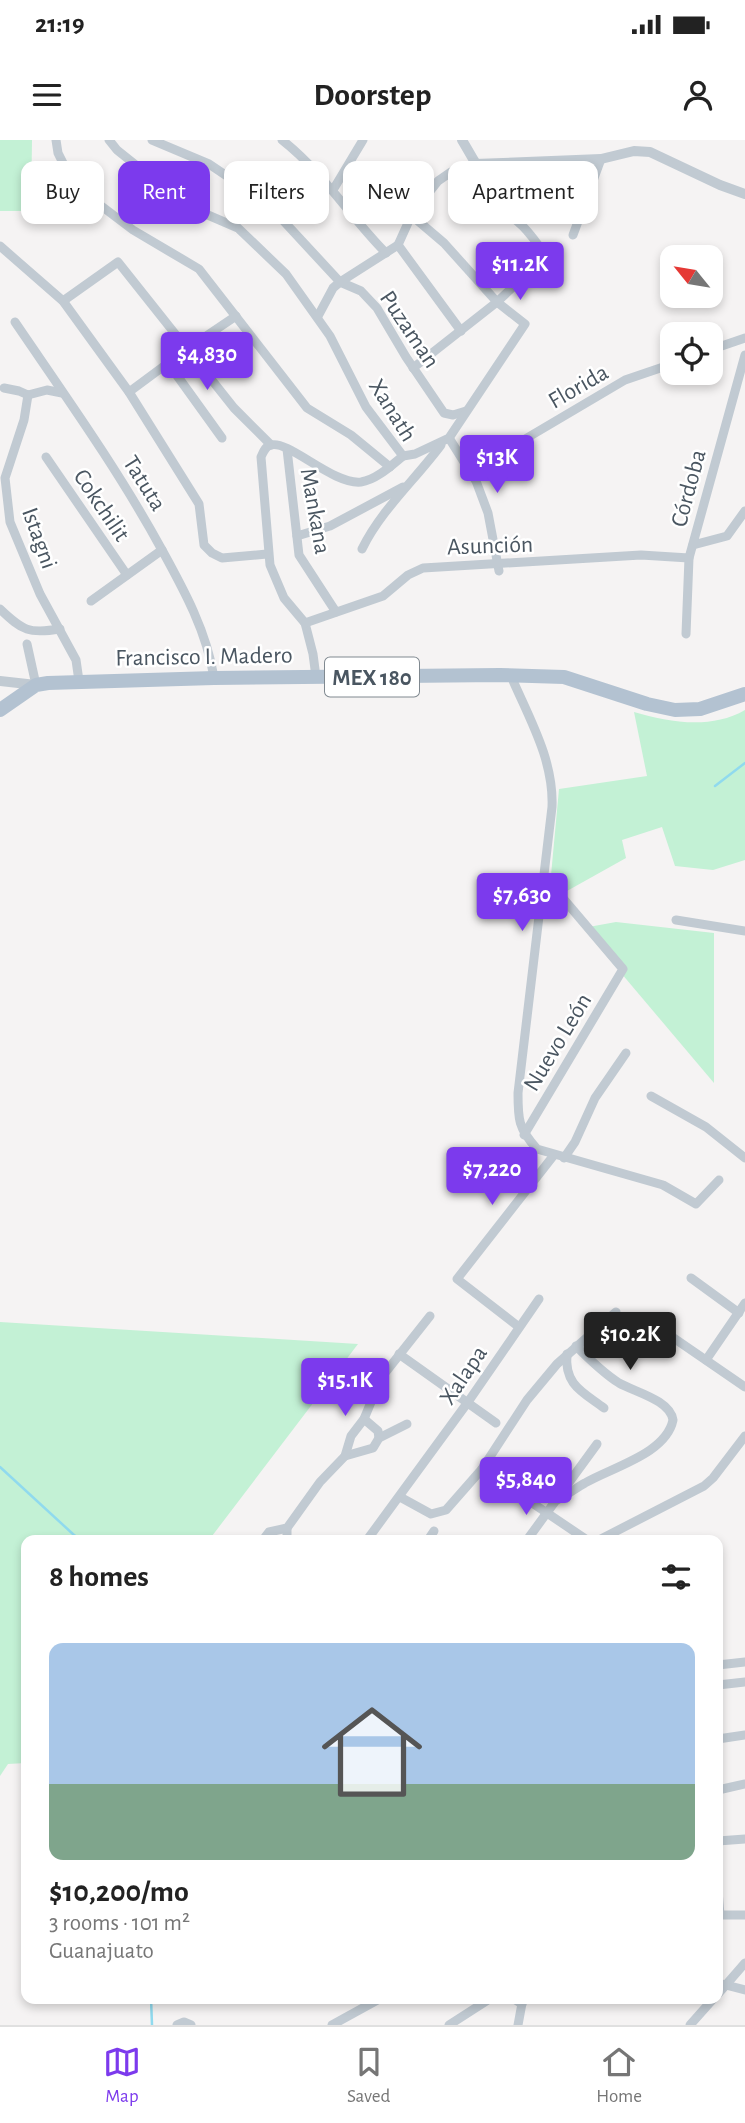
<!DOCTYPE html>
<meta charset="utf-8">
<style>
:root{--surface:#fff;--page:#f6f6f6;--text:#222;--muted:#767676;--line:#e0e0e0;--accent:#7c3aed}
body{margin:0;font-family:"Alegreya Sans",sans-serif;background:var(--page);color:var(--text);height:100vh;display:flex;flex-direction:column;font-size:26px;white-space:nowrap}
*{box-sizing:border-box;margin:0}
p{font-size:23px;color:var(--muted)}
.icon{flex:none;width:38px;height:38px;fill:none;stroke:currentColor;stroke-width:2;stroke-linecap:round;stroke-linejoin:round}
.map{position:relative;flex:1;overflow:hidden}
.details{position:absolute;left:21px;top:1395px;width:702px;height:469px;display:flex;flex-direction:column;background:var(--surface);border-radius:14px;box-shadow:0 4px 10px #0003}
.details>*{flex:none}
.hud{position:absolute;left:21px;top:21px;width:704px;height:63px;display:flex;gap:14px}
.needle{width:46px;rotate:300deg}
.controls{position:absolute;left:660px;top:105px;display:grid;gap:14px}
.controls a{display:grid;place-items:center;width:63px;height:63px;border-radius:14px;background:var(--surface);box-shadow:0 4px 10px #0003;font-size:35px}
.price{position:absolute;translate:-50% -60px;padding:0 16px;border-radius:7px;background:var(--accent);color:#fff;font-size:23px;line-height:46px;filter:drop-shadow(0 2px 4px #0008)}
.price::after{content:'';position:absolute;left:50%;top:42px;width:21px;height:16px;margin-left:-10px;background:inherit;clip-path:polygon(0 0,100% 0,50% 100%)}
.price.on{background:#222;color:#fff}
ul{padding:0;list-style:none}
li{display:grid;align-content:center;gap:14px;height:371px;padding:0 28px}
li span{display:grid;place-items:center;height:217px;border-radius:14px;color:#555}
li>.icon{margin-inline-start:auto}
span .icon{width:126px;height:126px;fill:#fffc;stroke-width:1}
li b{font-size:30px}
h2{display:flex;justify-content:space-between;align-items:center;height:84px;padding:0 28px;font-size:30px}
.chip{padding:0 24px;border-radius:14px;background:var(--surface);box-shadow:0 4px 10px #0003;font-size:24px;line-height:63px}
.chip.on{background:var(--accent);color:#fff}
.status{display:flex;justify-content:space-between;align-items:center;height:49px;padding:0 35px;background:var(--surface);direction:ltr}
.status svg{height:19px;fill:currentColor}
header{display:flex;justify-content:space-between;align-items:center;height:91px;padding:0 28px;background:var(--surface);font-size:32px;font-weight:700}
.menu{display:flex;justify-content:space-around;align-items:center;height:98px;border-top:2px solid var(--line);background:var(--surface);font-size:19px;color:var(--muted)}
.menu a{display:grid;justify-items:center;gap:4px}
.menu .on{color:var(--accent)}
.map>svg:first-child{display:block}
</style>
<div class="status"><b>21:19</b><svg viewBox="0 0 49 12"><path d="M0 12V9h3v3zM5 12V6h3v6zM10 12V3h3v9zM15 12V0h3v12zM26 1h20v11H26zM47 4h2v5h-2z"/></svg></div>
<header><svg class="icon" aria-label="menu" viewBox="0 0 24 24"><path d="M4 6h16M4 12h16M4 18h16"/></svg>Doorstep<svg class="icon" aria-label="person" viewBox="0 0 24 24"><circle cx="12" cy="8" r="4"/><path d="M4 21q1-7 8-7t8 7"/></svg></header>
<div class="map">
<svg width="745" height="1885" viewBox="0 0 745 1885">
<rect width="100%" height="100%" fill="#f5f3f3"/>
<g fill="#c3f1d5">
<polygon points="0,0 32,0 31,71 0,71"/>
<polygon points="524,29 525,63 485,52 480,31"/>
<path d="M745,570V720L713,730L675,726L662,687L622,700L626,718L558,756L550,746L559,649L647,636L634,572C669,582 710,590 745,570Z"/>
<polygon points="616,782 714,793 714,943 583,788"/>
<polygon points="0,1182 358,1204 209,1400 26,1400 26,1623 8,1624 0,1636"/>
</g>
<g fill="none" stroke-linecap="round" stroke-linejoin="round">
<g stroke="#90daee" stroke-width="2.5">
<polyline points="715,646 745,623"/>
<polyline points="0,1327 74,1395 82,1400"/>
<polyline points="151,1858 152,1885"/>
</g>
<g stroke="#c1cad2" stroke-width="9">
<polyline points="56,0 58,13 69,35 100,65 133,90 199,129 307,268 351,295 390,327"/>
<path d="M109,0L117,10L187,66L238,88L286,134L330,196L366,267L403,316C392,325 376,340 361,342C333,345 289,300 271,305C265,306 263,313 261,317L270,425L284,458L305,483L313,514L316,537"/>
<polyline points="152,0 209,24 255,55 278,75 340,142 361,151 377,168 406,217 444,273 453,275 466,271"/>
<path d="M282,0C323,32 350,77 386,113"/>
<polyline points="350,23 444,103 497,162 525,184 449,298 415,314 403,316"/>
<path d="M464,27L481,61C520,74 534,98 556,131"/>
<polyline points="333,50 363,0"/>
<polyline points="229,83 271,39"/>
<polyline points="573,95 601,19"/>
<polyline points="398,105 461,191"/>
<polyline points="0,106 63,161 129,252 199,364 204,405 212,413 222,418 267,414"/>
<polyline points="63,161 118,122 234,268 271,305"/>
<polyline points="318,176 333,148 340,142 398,105 412,74 438,41 451,32 476,24"/>
<path d="M15,182C66,257 119,331 162,410C184,450 207,492 214,538"/>
<polyline points="710,210 745,198"/>
<polyline points="168,223 222,298"/>
<polyline points="413,228 497,162 546,116"/>
<polyline points="4,248 19,251 28,255"/>
<polyline points="129,252 187,209 236,176"/>
<polyline points="28,255 24,280 5,338 10,382 40,454 76,520 79,541"/>
<polyline points="28,255 47,250 62,253"/>
<polyline points="449,298 476,341 488,373 499,431"/>
<polyline points="287,309 299,415 336,472"/>
<polyline points="46,317 127,435"/>
<polyline points="470,328 515,305 625,240 672,224"/>
<polyline points="297,396 330,386 403,347"/>
<polyline points="693,405 727,396 745,371"/>
<path d="M362,409C381,370 415,340 441,305"/>
<polyline points="91,461 162,410"/>
<path d="M0,469C23,491 29,494 60,489"/>
<polyline points="305,483 383,456 408,435 423,428 641,415 689,418"/>
<polyline points="686,494 689,418 745,215"/>
<polyline points="27,504 36,545"/>
<path d="M511,536C529,578 554,620 552,667L518,953C518,979 518,988 537,1009L663,1045L696,1064L719,1040"/>
<polyline points="676,780 745,791"/>
<polyline points="651,956 706,987 745,1018"/>
<polyline points="524,995 623,829 544,736"/>
<polyline points="564,1018 575,1002 595,958 626,913"/>
<polyline points="691,1138 739,1173"/>
<polyline points="519,1187 457,1139 554,1015"/>
<polyline points="662,1190 745,1247"/>
<polyline points="399,1214 496,1283"/>
<path d="M567,1214C564,1245 583,1252 604,1268"/>
<polyline points="706,1220 745,1163"/>
<polyline points="364,1279 378,1291 379,1298"/>
<polyline points="345,1316 373,1308 379,1298 407,1284"/>
<polyline points="482,1329 587,1400"/>
<polyline points="400,1357 431,1374 446,1370 482,1329 527,1260 557,1224 616,1172"/>
<path d="M557,1360C567,1355 576,1348 585,1343C612,1327 666,1314 673,1280C670,1260 635,1252 619,1243C603,1233 589,1219 576,1206"/>
<polyline points="263,1400 269,1392 287,1388 320,1342 345,1316 351,1296 364,1279 381,1238 430,1176"/>
<polyline points="287,1400 287,1388"/>
<polyline points="367,1400 468,1262 539,1159"/>
<polyline points="428,1400 434,1391"/>
<polyline points="527,1400 597,1304"/>
<polyline points="599,1400 704,1346 713,1338 745,1296"/>
<polyline points="718,1525 745,1522"/>
<polyline points="718,1545 745,1542"/>
<polyline points="718,1599 745,1595"/>
<polyline points="718,1650 745,1644"/>
<polyline points="718,1701 745,1699"/>
<polyline points="718,1750 720,1775"/>
<polyline points="718,1775 745,1775"/>
<polyline points="718,1843 745,1850"/>
<polyline points="718,1854 745,1823"/>
<polyline points="512,1858 522,1864"/>
<polyline points="177,1885 184,1882 191,1885"/>
<polyline points="332,1885 381,1858"/>
<polyline points="449,1885 491,1858"/>
<polyline points="518,1885 523,1858"/>
<polyline points="690,1885 714,1858"/>
</g>
<g stroke="#c1cad2" stroke-width="10">
<polyline points="462,0 476,24 601,19 634,11 650,12 720,45 745,54"/>
<polyline points="0,541 36,545"/>
</g>
<polyline stroke="#b3c2d1" stroke-width="14" points="0,570 36,545 48,543 214,538 500,535 564,537 647,564 675,570 700,569 745,554"/>
</g>
<g text-anchor="middle" stroke-width="5" stroke-linejoin="round" paint-order="stroke">
<rect fill="#fff" stroke="#808990" stroke-width="2" x="325" y="517.5" width="94" height="39" rx="5"/>
<g font-size="23" font-weight="bold" fill="#4a5661">
<text x="372" y="545">MEX 180</text>
</g>
<g font-size="24" fill="#4a5661" stroke="#fff">
<text transform="translate(410 189) rotate(56)" y="8">Puzaman</text>
<text transform="translate(578 246) rotate(-30)" y="8">Florida</text>
<text transform="translate(393 270) rotate(58)" y="8">Xanath</text>
<text transform="translate(145 343) rotate(58)" y="8">Tatuta</text>
<text transform="translate(688 348) rotate(-75)" y="8">Córdoba</text>
<text transform="translate(102 365) rotate(56)" y="8">Cokchilit</text>
<text transform="translate(316 371) rotate(80)" y="8">Mankana</text>
<text transform="translate(40 398) rotate(70)" y="8">Istagni</text>
<text transform="translate(490 405) rotate(-2)" y="8">Asunción</text>
<text transform="translate(204 516) rotate(-1)" y="8">Francisco I. Madero</text>
<text transform="translate(557 902) rotate(-59)" y="8">Nuevo León</text>
<text transform="translate(463 1235) rotate(-56)" y="8">Xalapa</text>
</g>
</g>
</svg>
<div class="controls">
<a><svg class="needle" viewBox="-14 -14 28 28"><path d="M0-13l5 13h-10z" fill="#e53935"/><path d="M0 13l5-13h-10z" fill="#767676"/></svg></a>
<a><svg class="icon" aria-label="locate" viewBox="0 0 24 24"><circle cx="12" cy="12" r="6"/><path d="M12 2v4M12 18v4M2 12h4M18 12h4"/></svg></a>
</div>
<b class="price" style="left:520px;top:162px">$11.2K</b>
<b class="price" style="left:207px;top:252px">$4,830</b>
<b class="price" style="left:497px;top:355px">$13K</b>
<b class="price" style="left:522px;top:793px">$7,630</b>
<b class="price" style="left:492px;top:1067px">$7,220</b>
<b class="price on" style="left:630px;top:1232px">$10.2K</b>
<b class="price" style="left:345px;top:1278px">$15.1K</b>
<b class="price" style="left:526px;top:1377px">$5,840</b>
<div class="hud">
<a class="chip">Buy</a>
<a class="chip on">Rent</a>
<a class="chip">Filters</a>
<a class="chip">New</a>
<a class="chip">Apartment</a>
</div>
<section class="details">
<h2>8 homes<svg class="icon" aria-label="filters" viewBox="0 0 24 24"><path d="M4 7h16M4 17h16"/><circle cx="9" cy="7" r="2"/><circle cx="15" cy="17" r="2"/></svg></h2>
<ul>
<li><span style="background:linear-gradient(#a9c7e8 65%,#7fa58c 0)"><svg class="icon" aria-label="home" viewBox="0 0 24 24"><path d="M3 11l9-7 9 7M6 9v11h12V9"/></svg></span><div><b>$10,200/mo</b><p>3 rooms · 101 m²</p><p>Guanajuato</p></div></li>
</ul>
</section>
</div>
<nav class="menu">
<a class="on"><svg class="icon" aria-label="map" viewBox="0 0 24 24"><path d="M3 6l6-2 6 2 6-2v14l-6 2-6-2-6 2zM9 4v14M15 6v14"/></svg>Map</a>
<a><svg class="icon" aria-label="saved" viewBox="0 0 24 24"><path d="M7 4h10v16l-5-4-5 4z"/></svg>Saved</a>
<a><svg class="icon" aria-label="home" viewBox="0 0 24 24"><path d="M3 11l9-7 9 7M6 9v11h12V9"/></svg>Home</a>
</nav>
